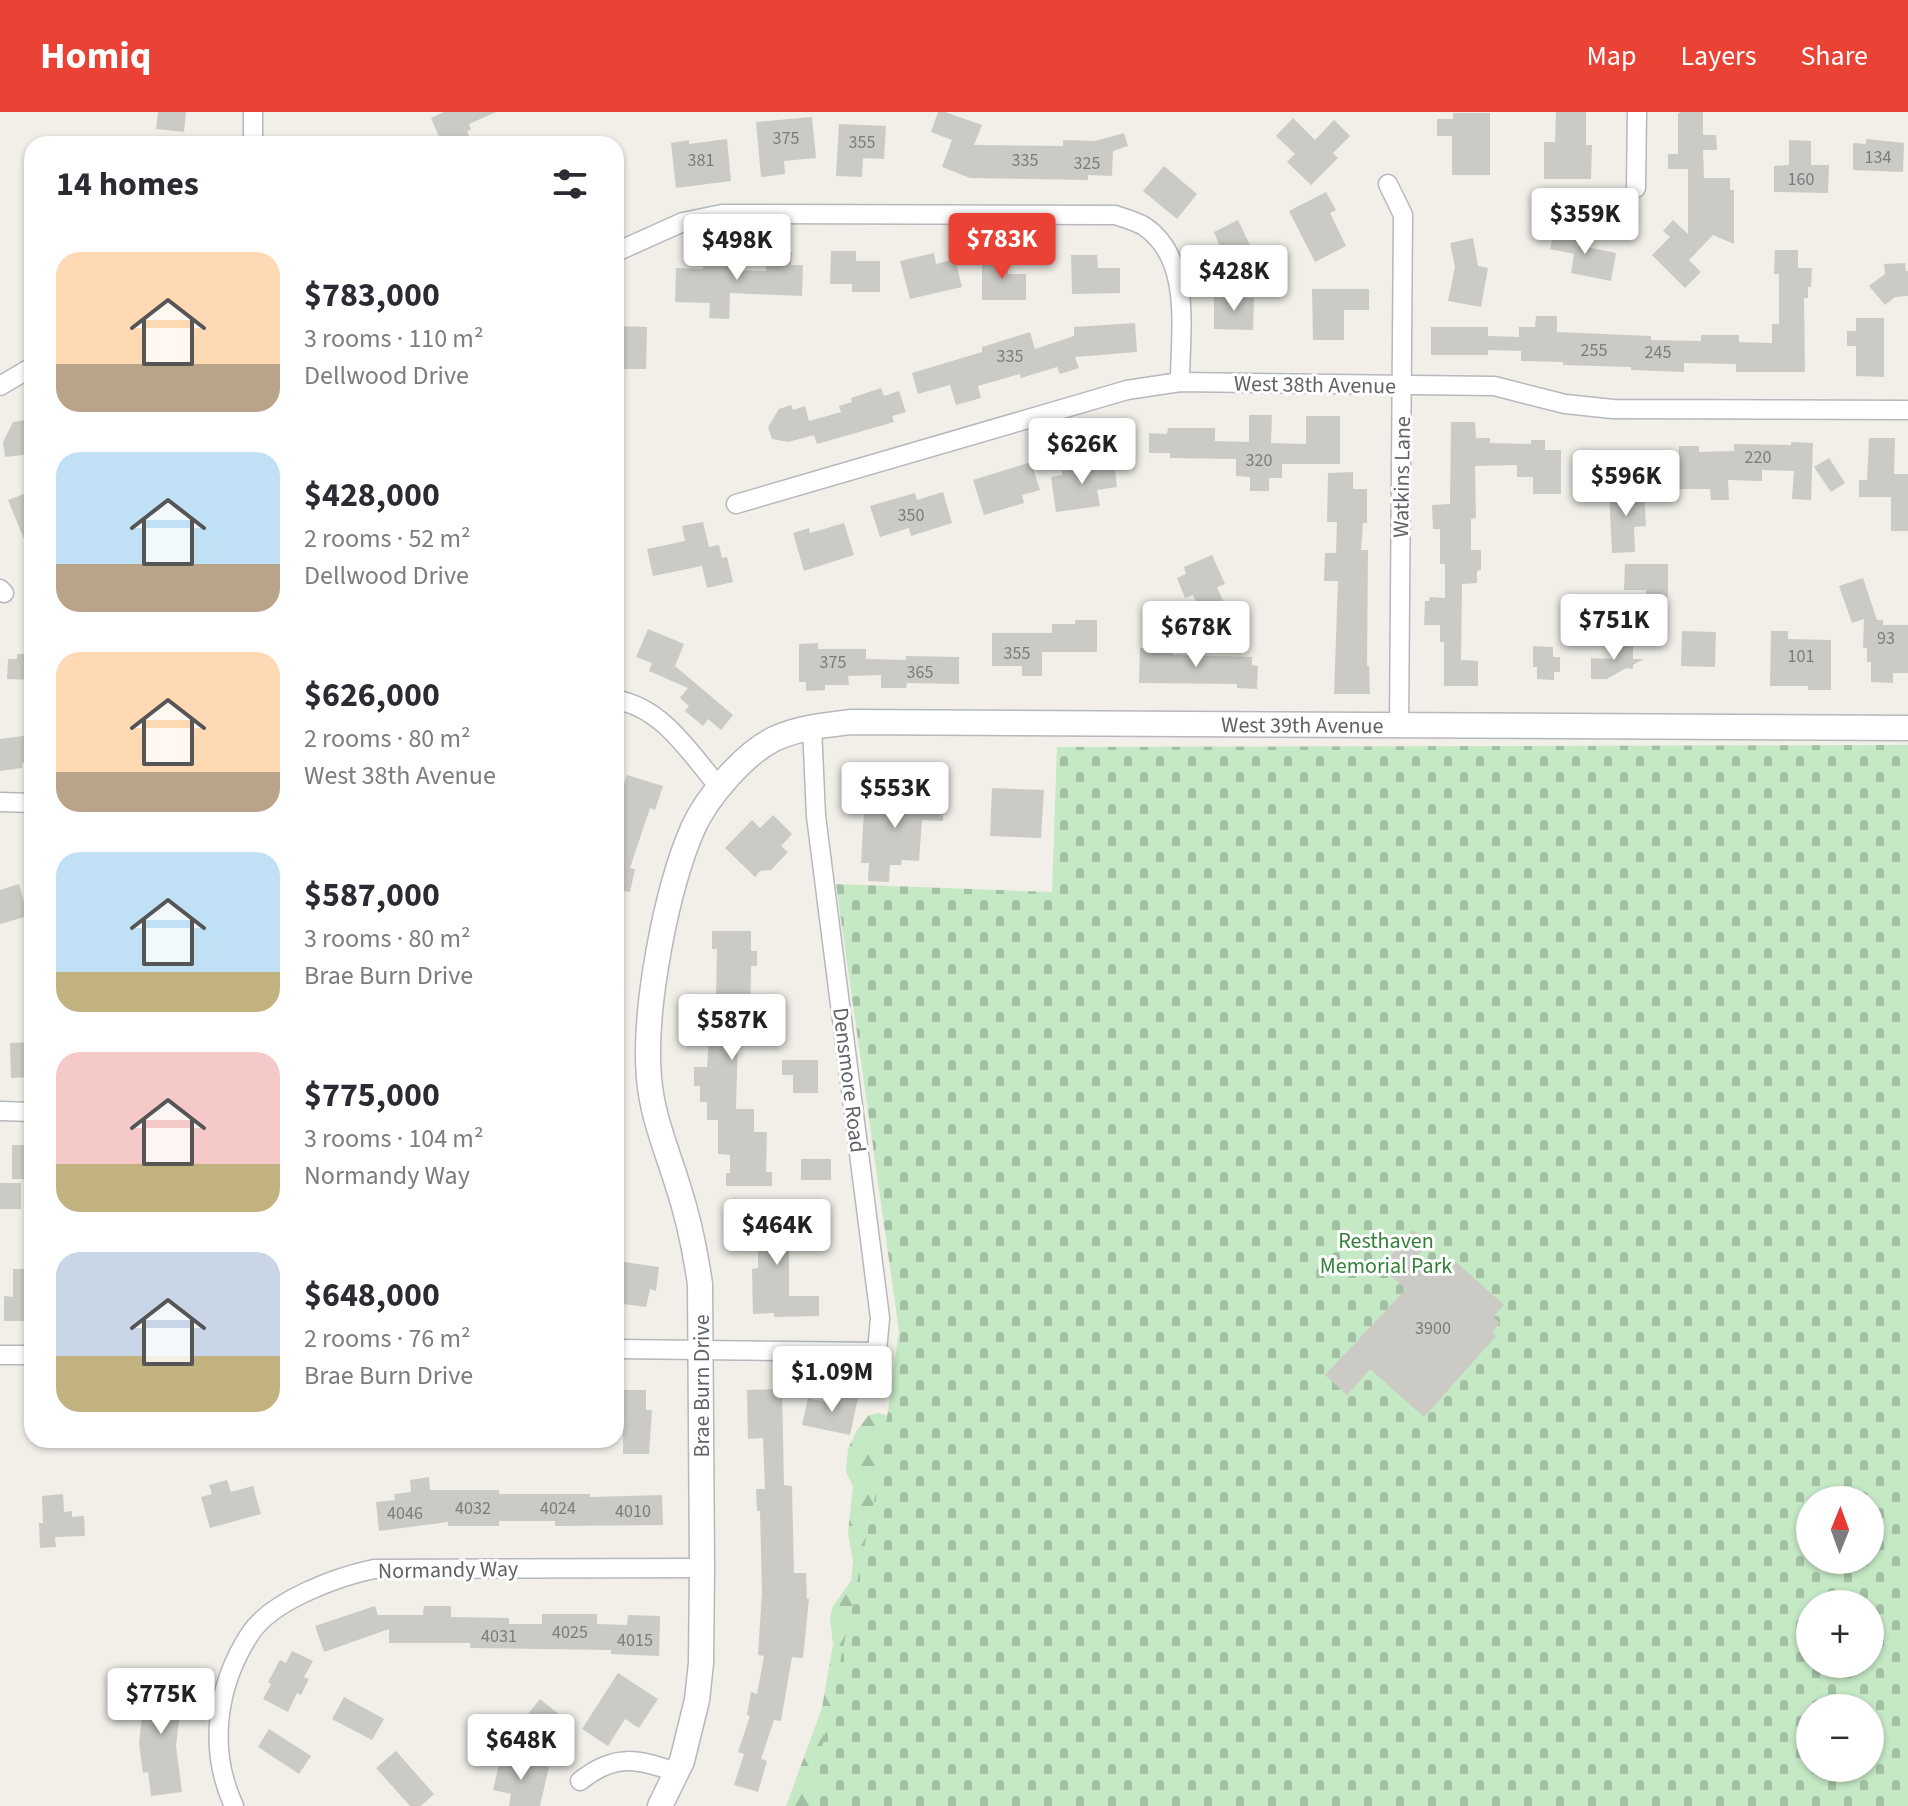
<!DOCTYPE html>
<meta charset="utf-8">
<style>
:root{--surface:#fff;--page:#f7f7f7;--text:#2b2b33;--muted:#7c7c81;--accent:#ea4335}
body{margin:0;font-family:"Source Sans 3",sans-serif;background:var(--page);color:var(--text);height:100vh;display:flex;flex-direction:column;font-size:30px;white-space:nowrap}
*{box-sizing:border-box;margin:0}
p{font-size:26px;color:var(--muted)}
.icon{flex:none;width:44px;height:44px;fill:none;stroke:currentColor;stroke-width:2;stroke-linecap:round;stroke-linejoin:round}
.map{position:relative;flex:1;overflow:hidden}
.drawer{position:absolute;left:24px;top:24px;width:600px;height:1312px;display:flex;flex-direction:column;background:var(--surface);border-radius:24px;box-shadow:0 2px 6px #0004}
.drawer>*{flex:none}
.needle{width:52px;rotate:1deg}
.tools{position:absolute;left:1796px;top:1374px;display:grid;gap:16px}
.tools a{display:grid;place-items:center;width:88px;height:88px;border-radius:50%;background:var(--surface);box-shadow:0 2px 6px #0004;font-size:40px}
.price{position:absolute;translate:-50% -68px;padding:0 18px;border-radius:8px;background:#fff;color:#222;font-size:26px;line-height:52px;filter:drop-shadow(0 2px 4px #0008)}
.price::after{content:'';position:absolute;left:50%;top:48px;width:24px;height:18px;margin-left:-12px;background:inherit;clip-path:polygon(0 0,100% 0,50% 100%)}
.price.current{background:var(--accent);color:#fff}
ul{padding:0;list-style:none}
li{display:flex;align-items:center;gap:24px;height:200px;padding:0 32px}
li span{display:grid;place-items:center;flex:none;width:224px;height:160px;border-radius:24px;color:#555}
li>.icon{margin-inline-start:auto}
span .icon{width:96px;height:96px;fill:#fffc;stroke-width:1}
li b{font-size:34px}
h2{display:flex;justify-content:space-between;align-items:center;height:96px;padding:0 32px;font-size:34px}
header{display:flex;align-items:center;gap:48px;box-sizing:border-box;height:112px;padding:0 40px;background:var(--accent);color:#fff}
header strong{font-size:38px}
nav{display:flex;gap:44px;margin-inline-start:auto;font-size:28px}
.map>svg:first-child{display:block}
</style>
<header>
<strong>Homiq</strong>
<nav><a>Map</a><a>Layers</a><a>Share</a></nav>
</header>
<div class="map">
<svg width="1908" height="1694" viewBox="0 0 1908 1694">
<defs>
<pattern id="forest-firs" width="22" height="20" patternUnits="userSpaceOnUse" patternTransform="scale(2)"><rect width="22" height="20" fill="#c5e8c5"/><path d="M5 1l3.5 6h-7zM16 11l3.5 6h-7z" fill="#a3c0a4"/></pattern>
<pattern id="cemetery-stones" width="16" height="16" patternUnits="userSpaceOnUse" patternTransform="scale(2)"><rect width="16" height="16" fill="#c5e8c5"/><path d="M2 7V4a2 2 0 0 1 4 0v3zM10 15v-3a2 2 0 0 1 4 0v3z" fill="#a3c0a4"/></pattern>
</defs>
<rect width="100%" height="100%" fill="#f1efe8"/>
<polygon fill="url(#forest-firs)" points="878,1301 900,1307 1024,1694 786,1694 822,1596 833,1532 830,1505 833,1494 851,1469 853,1449 848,1421 853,1374 846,1360 848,1337 857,1318 869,1303"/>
<path fill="url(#cemetery-stones)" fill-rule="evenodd" d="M1908,633V1694H810L878,1370L899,1219L836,772L1052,780L1057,635ZM1810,1388H1870V1448H1810ZM1810,1492H1870V1552H1810ZM1810,1596H1870V1656H1810Z"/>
<g fill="#cccac5">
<polygon points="158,0 186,0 184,20 156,17"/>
<polygon points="444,0 496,0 469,12 471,18 467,19 470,27 459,32 442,32 431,6"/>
<polygon points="938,0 945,0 982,13 974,33 1063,34 1063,28 1095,29 1124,21 1128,34 1113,39 1112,64 1088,63 1088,68 970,66 942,55 952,28 931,20"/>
<polygon points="1556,0 1586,0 1586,33 1592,33 1591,67 1544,67 1544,30 1555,30"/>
<polygon points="1682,0 1703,0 1703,23 1716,23 1717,38 1703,38 1704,66 1730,66 1730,78 1734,78 1734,132 1713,123 1689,148 1701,160 1685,176 1652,143 1670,125 1663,119 1673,108 1688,122 1688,57 1668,57 1668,42 1678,42 1678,1"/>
<polygon points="1453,1 1490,1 1490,63 1452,63 1452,24 1437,24 1437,7 1453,7"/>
<polygon points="812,5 816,46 784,49 785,62 761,65 756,10"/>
<polygon points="1293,6 1315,28 1334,8 1350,24 1333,41 1338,46 1311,73 1287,50 1295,42 1276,24"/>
<polygon points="839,12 886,14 884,47 863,46 862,65 836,64"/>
<polygon points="727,27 731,69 676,76 671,31 689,28 689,32"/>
<polygon points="1866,27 1904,31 1903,60 1853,58 1853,31 1866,32"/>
<polygon points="1789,28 1811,29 1811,53 1829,53 1828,81 1774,80 1774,54 1789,53"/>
<polygon points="1164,54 1197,82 1177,107 1143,79"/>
<polygon points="1326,80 1336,98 1330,101 1346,134 1315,150 1289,99"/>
<polygon points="1238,108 1261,156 1234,169 1214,120"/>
<polygon points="1555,117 1579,122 1577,133 1616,141 1611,169 1571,161 1574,142 1550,137"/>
<polygon points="1473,126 1478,154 1488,156 1481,195 1448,189 1455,155 1450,131"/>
<polygon points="1775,138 1798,138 1798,156 1812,156 1811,175 1808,175 1808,186 1804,186 1805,260 1736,260 1736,252 1684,251 1684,260 1631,258 1631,255 1563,253 1563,250 1521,249 1521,239 1488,238 1488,243 1431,243 1431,215 1488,215 1488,224 1519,225 1519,215 1535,215 1536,204 1557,204 1557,220 1651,224 1651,228 1701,229 1701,223 1739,223 1739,230 1772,231 1772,212 1779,212 1779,162 1774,162"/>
<polygon points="767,139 792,140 791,153 803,153 802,184 730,181 729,207 709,206 710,191 675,190 676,156 703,157 704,143 732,144 731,158 766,159"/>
<polygon points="831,139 856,139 856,149 880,149 880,180 852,180 852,172 830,172"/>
<polygon points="934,141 936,152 955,147 962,175 910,187 900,149"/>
<polygon points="1071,143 1097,143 1098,156 1120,156 1120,181 1072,182"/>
<polygon points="982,146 1008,146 1008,162 1026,162 1026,188 982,188"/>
<polygon points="1905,151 1906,159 1908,159 1908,184 1895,185 1885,193 1869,174 1885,162 1884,152"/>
<polygon points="1312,177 1369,177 1369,198 1344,198 1344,228 1313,228"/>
<polygon points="1214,185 1254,186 1253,218 1214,217"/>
<polygon points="1856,206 1884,206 1884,265 1856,264 1856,234 1847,234 1847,219 1856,219"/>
<polygon points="1135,211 1137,240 1075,245 1079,256 1060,262 1057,255 1021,266 1020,262 978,274 981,286 956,293 950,273 918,282 912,261 982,240 982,235 1030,220 1035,237 1074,224 1074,215"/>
<polygon points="616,214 647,215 646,257 616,257"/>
<polygon points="881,276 884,284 899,279 906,300 892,304 894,310 817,332 814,323 788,330 772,327 768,315 779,297 791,293 793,298 805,294 809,309 841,300 839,294 852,290 851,286"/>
<polygon points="1249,303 1272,303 1271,331 1306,332 1306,304 1340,304 1340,352 1282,352 1282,366 1269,366 1269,379 1250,379 1250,365 1236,364 1236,347 1170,346 1170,341 1149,341 1149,321 1167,322 1168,316 1215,316 1215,329 1249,330"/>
<polygon points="32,307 32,342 5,345 3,330 13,310"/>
<polygon points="1451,310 1475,310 1476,326 1490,326 1490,331 1531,332 1531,328 1545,328 1545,338 1561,338 1561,382 1533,382 1533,365 1517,365 1517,353 1475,354 1476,406 1471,407 1471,438 1481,438 1481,458 1477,459 1477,471 1462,472 1461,548 1478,549 1478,574 1444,574 1444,530 1440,530 1440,513 1424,513 1425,489 1429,489 1430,485 1445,486 1445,452 1440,452 1440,417 1433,417 1432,393 1450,392"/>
<polygon points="1869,326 1895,326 1894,362 1908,362 1908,419 1891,419 1891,385 1859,385 1859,368 1867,368"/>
<polygon points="1791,330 1813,331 1811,388 1792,387 1794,359 1762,358 1762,369 1728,368 1729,388 1711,388 1710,377 1679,377 1679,334 1699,334 1699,340 1734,339 1734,332 1791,333"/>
<polygon points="1829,346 1845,371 1831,380 1814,355"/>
<polygon points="1031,350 1040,378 1022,383 1024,391 984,403 973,368"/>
<polygon points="1114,350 1117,375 1097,378 1100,394 1056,400 1051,365 1062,363 1062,358"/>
<polygon points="1353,360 1353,377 1367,377 1367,411 1363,411 1361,438 1368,438 1367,554 1369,554 1370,582 1334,582 1338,469 1324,469 1325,441 1336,441 1337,410 1327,410 1328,361"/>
<polygon points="1644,376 1646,414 1634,415 1635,440 1612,441 1609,378"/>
<polygon points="32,379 32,444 31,444 8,388"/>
<polygon points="943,380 952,411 911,424 909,416 880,425 870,394 915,381 917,388"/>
<polygon points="703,410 709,435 719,433 722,446 727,445 733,470 707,476 702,454 653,464 647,437 685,429 682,414"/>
<polygon points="844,411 854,443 804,459 793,421 809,416 810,421"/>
<polygon points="1212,443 1225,472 1217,475 1223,489 1200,499 1193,483 1185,486 1177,466 1186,462 1184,455"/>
<polygon points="1625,452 1668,452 1668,485 1646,485 1646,478 1624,478"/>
<polygon points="1863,466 1877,508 1883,508 1883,513 1908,513 1908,561 1893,561 1893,571 1871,570 1871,550 1867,550 1867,536 1863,536 1864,507 1852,511 1839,474"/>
<polygon points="1075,508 1097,508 1097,540 1042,540 1042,564 1022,564 1022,554 992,554 992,521 1052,521 1052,512 1075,512"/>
<polygon points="648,517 684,532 675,554 733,603 721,618 708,607 703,614 685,599 689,594 680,586 688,576 649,559 652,551 636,545"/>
<polygon points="1682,519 1716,520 1715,555 1681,554"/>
<polygon points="1771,519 1788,519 1788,527 1831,528 1831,578 1808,578 1808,574 1770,574"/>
<polygon points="818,531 818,537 866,537 866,547 906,548 906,544 959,545 959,572 907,571 906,576 881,576 881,563 848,564 849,573 825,573 825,578 806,579 806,570 799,570 799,532"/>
<polygon points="1613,531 1633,531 1633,547 1644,547 1633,553 1633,557 1626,556 1607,567 1591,567 1591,546 1613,547"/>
<polygon points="1533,534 1553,535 1553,545 1560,545 1560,560 1554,560 1554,568 1537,567 1537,555 1533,555"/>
<polygon points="1140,536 1173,536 1173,543 1252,545 1252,553 1258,554 1257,577 1237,576 1237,572 1139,571"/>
<polygon points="17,542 32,542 32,568 7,567 8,547 17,547"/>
<polygon points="31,623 32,649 22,651 22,656 0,659 0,627"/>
<polygon points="627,663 663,674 655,698 650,696 630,756 635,757 630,780 623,779 619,791 616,790 616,696"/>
<polygon points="992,676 1044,678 1041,726 990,724"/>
<polygon points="865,681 944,685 943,709 922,708 919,749 902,748 901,753 890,753 889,770 868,769 869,751 861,751"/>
<polygon points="773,703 792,722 781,734 788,740 771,758 760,759 755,765 725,736 752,708 760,716"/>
<polygon points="19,772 28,804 0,812 0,778"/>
<polygon points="712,819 751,819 751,839 757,839 757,854 751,854 750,924 738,924 736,997 754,997 754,1020 767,1020 766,1060 772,1060 772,1074 726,1074 726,1061 730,1061 730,1043 718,1042 718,1008 707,1008 707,990 700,990 700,974 694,974 694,955 707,955 712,884 716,884 717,837 712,837"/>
<polygon points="32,930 32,965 11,966 10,931"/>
<polygon points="782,948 818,948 818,981 793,981 793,963 782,963"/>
<rect x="12" y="1033" width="20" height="34"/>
<rect x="801" y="1047" width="30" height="21"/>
<rect x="0" y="1071" width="21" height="26"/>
<polygon points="762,1087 789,1087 789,1184 819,1184 819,1204 774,1205 774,1201 753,1202 752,1157 758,1156 758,1112 762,1112"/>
<polygon points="1413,1118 1428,1132 1419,1142 1444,1164 1456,1150 1504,1193 1493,1205 1500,1211 1492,1220 1496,1224 1424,1305 1370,1257 1347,1283 1325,1263 1406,1177 1381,1155"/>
<polygon points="624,1150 659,1155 656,1179 650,1177 646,1195 616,1191"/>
<polygon points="13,1157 32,1157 32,1209 4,1209 4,1184 13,1185"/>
<polygon points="782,1277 784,1373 792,1374 794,1461 806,1461 807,1487 809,1487 803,1546 792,1545 781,1609 774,1608 761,1647 767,1649 758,1680 734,1673 744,1642 738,1640 750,1604 747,1603 751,1580 757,1582 764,1544 758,1543 762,1480 760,1399 757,1399 756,1377 765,1377 763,1326 748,1327 747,1278"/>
<polygon points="623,1278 646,1278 646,1298 652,1298 649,1342 623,1342"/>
<polygon points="833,1280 858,1286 850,1323 802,1313 808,1286 831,1291"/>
<polygon points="429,1365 430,1378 499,1378 499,1382 590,1382 590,1385 662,1383 663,1413 555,1414 555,1409 499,1409 499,1414 448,1414 448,1410 379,1419 376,1390 395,1388 394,1382 411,1380 410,1368"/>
<polygon points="227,1368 231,1380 253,1374 261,1402 210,1416 201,1385 212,1382 209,1373"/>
<polygon points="63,1382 64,1400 72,1399 72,1405 84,1404 85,1424 55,1425 56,1435 40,1436 39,1411 43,1411 42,1384"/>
<polygon points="375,1494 378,1503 423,1503 424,1494 451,1494 451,1505 509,1506 509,1512 542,1512 542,1502 597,1502 597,1512 627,1513 628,1503 660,1504 659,1544 611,1542 611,1538 470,1536 470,1531 389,1531 389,1517 324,1540 315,1514"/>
<polygon points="292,1539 313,1549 304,1565 309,1567 301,1583 297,1581 288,1600 263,1587 271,1572 268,1570 280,1548 286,1551"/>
<polygon points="618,1561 658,1587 639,1616 625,1607 608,1634 582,1617"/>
<polygon points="147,1562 173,1566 171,1582 182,1583 176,1634 182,1680 151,1684 148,1660 143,1661 139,1631"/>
<polygon points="344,1585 384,1607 372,1628 332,1607"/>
<polygon points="540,1587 571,1612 547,1642 516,1617"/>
<polygon points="269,1617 311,1644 299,1662 258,1635"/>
<polygon points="396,1639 434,1682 421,1694 410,1694 376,1656"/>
<polygon points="501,1644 549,1655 540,1694 509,1694 511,1682 493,1678"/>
</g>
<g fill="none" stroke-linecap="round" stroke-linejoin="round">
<g stroke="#b5b8bc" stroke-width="21">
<g id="minor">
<polyline points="253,0 253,32"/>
<polyline points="1388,72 1403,103 1399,615"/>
<polyline points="1636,76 1637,0"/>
<path d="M616,140L683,110L722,102L1115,103C1124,106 1135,109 1144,114C1193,147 1180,220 1180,270"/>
<polyline points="0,274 32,255"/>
<polyline points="736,392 1127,278 1180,270 1494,274 1565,292 1613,297 1908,298"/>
<polyline points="0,477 4,481"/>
<path d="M616,588C663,595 691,643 720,676"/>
<polyline points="0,690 32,691"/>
<polyline points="0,999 32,1000"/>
<polyline points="616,1237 877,1240 880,1206 816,704 812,615"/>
<polyline points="0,1243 32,1243"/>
<path d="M580,1669C615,1641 637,1647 676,1660"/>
<path d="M234,1694C208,1638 216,1574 250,1522C271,1489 336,1465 374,1457L702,1456"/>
</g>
</g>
<g stroke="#b5b8bc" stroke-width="27">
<g id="tertiary">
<path id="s1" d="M660,1694L682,1649L697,1588L701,1551L702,1456L700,1172C695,1137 688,1104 677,1071C666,1036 652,1003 649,966C643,898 666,778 693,716C707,685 744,642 774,627C798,616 825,613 851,610L1908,616"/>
</g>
</g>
<use href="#minor" stroke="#fff" stroke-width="18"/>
<use href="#tertiary" stroke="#fff" stroke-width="24"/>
</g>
<g text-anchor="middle" stroke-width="6" stroke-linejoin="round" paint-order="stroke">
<g font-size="18" fill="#7a7d7f">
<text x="786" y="32">375</text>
<text x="862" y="36">355</text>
<text x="1878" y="51">134</text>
<text x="701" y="54">381</text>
<text x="1025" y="54">335</text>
<text x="1087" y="57">325</text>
<text x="1801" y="73">160</text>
<text x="1594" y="244">255</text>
<text x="1658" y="246">245</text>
<text x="1010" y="250">335</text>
<text x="1758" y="351">220</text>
<text x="1259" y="354">320</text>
<text x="911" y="409">350</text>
<text x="1886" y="532">93</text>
<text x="1017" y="547">355</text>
<text x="1801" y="550">101</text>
<text x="833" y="556">375</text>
<text x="920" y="566">365</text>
<text x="1433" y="1222">3900</text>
<text x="473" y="1402">4032</text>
<text x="558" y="1402">4024</text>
<text x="633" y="1405">4010</text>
<text x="405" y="1407">4046</text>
<text x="570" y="1526">4025</text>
<text x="499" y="1530">4031</text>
<text x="635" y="1534">4015</text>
</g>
<g font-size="22" fill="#5f6368" stroke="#fff">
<text transform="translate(1315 272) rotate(1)" y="8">West 38th Avenue</text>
<text transform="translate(1401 365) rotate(-89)" y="8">Watkins Lane</text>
<text dy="8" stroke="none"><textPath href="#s1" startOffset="1650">West 39th Avenue</textPath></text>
<text transform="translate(850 968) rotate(83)" y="8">Densmore Road</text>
<text transform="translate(701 1274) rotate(-90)" y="8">Brae Burn Drive</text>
<text transform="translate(448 1457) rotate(-1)" y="8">Normandy Way</text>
</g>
<g font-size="22" fill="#348238" stroke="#fff">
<text x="1386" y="1136">Resthaven<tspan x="1386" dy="25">Memorial Park</tspan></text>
</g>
</g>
</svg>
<div class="tools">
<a><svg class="needle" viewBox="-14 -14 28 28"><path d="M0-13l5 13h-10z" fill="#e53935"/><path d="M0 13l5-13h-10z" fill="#7c7c81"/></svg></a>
<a>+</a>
<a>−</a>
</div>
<b class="price" style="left:1585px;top:144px">$359K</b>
<b class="price current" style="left:1002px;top:169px">$783K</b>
<b class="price" style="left:737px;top:170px">$498K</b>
<b class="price" style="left:1234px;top:201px">$428K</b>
<b class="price" style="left:1082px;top:374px">$626K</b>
<b class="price" style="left:1626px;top:406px">$596K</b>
<b class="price" style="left:1614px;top:550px">$751K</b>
<b class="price" style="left:1196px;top:557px">$678K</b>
<b class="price" style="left:895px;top:718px">$553K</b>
<b class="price" style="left:732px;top:950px">$587K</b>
<b class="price" style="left:777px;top:1155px">$464K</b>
<b class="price" style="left:832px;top:1302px">$1.09M</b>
<b class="price" style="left:161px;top:1624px">$775K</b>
<b class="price" style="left:521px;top:1670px">$648K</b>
<section class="drawer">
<h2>14 homes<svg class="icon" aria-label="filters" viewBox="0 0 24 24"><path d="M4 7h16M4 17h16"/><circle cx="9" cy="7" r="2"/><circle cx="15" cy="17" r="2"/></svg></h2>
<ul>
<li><span style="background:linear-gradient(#ffd9b3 70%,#b9a48a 0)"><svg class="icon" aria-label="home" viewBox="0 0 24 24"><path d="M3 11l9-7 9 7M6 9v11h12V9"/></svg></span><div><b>$783,000</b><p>3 rooms · 110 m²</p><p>Dellwood Drive</p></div></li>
<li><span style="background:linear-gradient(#bfe0f5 70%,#b9a48a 0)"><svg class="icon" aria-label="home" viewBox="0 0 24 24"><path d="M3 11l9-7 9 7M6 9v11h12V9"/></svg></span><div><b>$428,000</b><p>2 rooms · 52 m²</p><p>Dellwood Drive</p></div></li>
<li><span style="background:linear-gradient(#ffd9b3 75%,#b9a48a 0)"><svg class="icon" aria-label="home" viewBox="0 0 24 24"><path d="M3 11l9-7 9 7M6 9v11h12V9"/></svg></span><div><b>$626,000</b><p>2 rooms · 80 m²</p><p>West 38th Avenue</p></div></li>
<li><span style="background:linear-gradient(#bfe0f5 75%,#c2b280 0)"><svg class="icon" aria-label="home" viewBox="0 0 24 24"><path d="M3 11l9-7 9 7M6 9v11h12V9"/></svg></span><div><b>$587,000</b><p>3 rooms · 80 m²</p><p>Brae Burn Drive</p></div></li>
<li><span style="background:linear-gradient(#f6c9c9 70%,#c2b280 0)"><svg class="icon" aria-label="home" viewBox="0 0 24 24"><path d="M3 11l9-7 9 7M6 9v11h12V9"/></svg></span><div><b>$775,000</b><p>3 rooms · 104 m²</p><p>Normandy Way</p></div></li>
<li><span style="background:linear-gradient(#c9d6e8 65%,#c2b280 0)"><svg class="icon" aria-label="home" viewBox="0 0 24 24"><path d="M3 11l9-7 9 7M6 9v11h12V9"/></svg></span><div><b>$648,000</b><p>2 rooms · 76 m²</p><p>Brae Burn Drive</p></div></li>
</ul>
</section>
</div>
